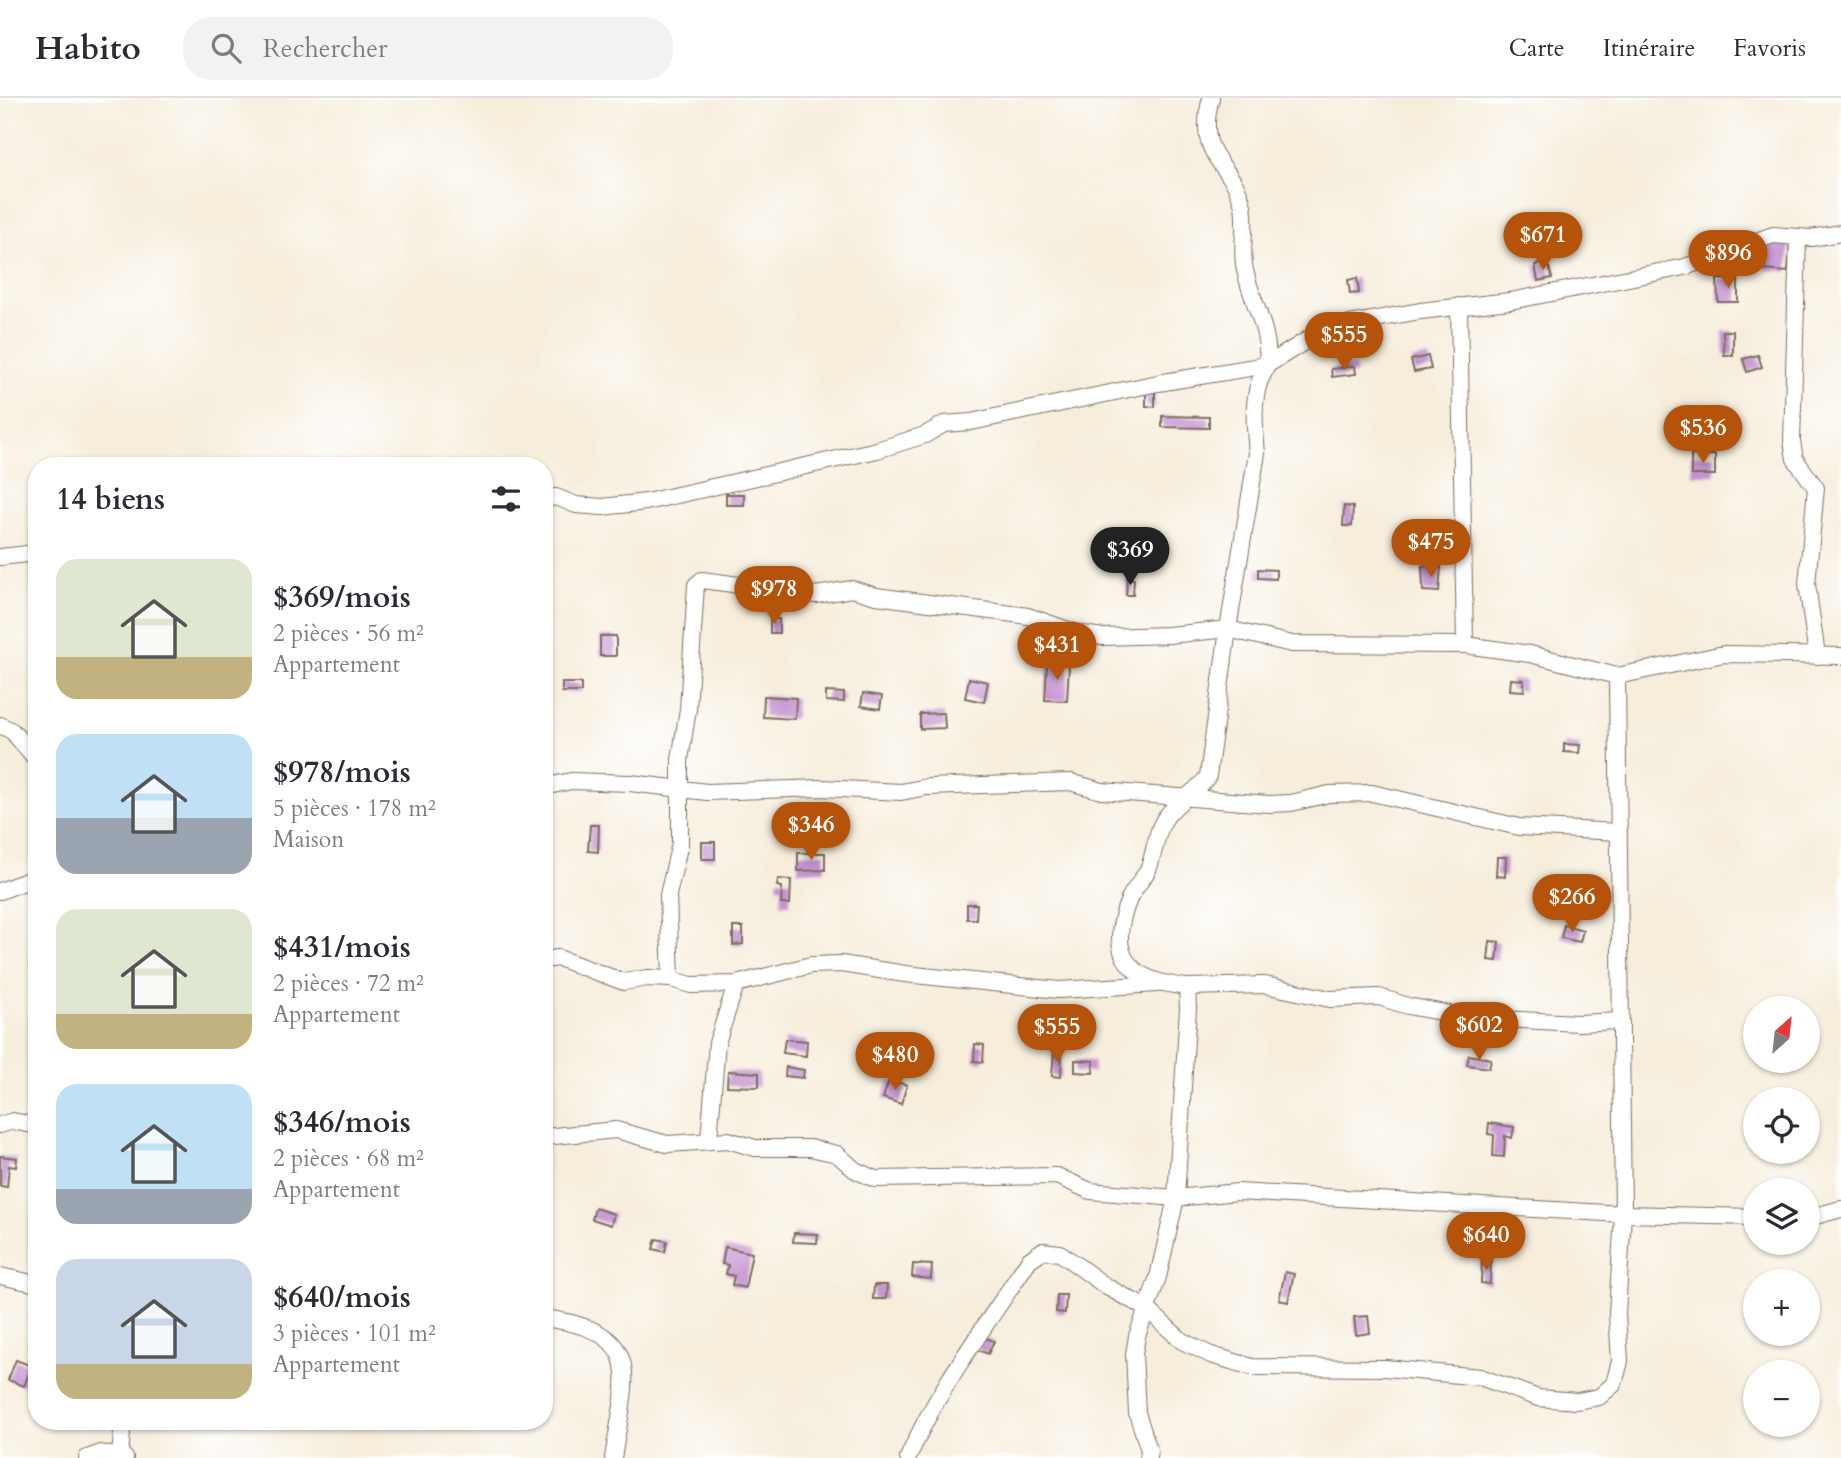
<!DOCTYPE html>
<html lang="fr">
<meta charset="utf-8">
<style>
:root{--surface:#fff;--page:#f2f2f3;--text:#2b2b33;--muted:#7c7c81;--line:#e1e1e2;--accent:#b45309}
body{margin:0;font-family:Cardo,serif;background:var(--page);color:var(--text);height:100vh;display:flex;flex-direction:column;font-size:26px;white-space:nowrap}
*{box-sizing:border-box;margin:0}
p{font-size:23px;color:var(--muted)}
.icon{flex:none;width:38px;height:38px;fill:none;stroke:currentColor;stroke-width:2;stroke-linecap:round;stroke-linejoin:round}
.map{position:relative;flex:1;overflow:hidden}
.drawer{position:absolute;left:28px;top:359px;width:525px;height:973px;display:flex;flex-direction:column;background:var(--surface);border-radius:28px;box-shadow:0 2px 5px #0004}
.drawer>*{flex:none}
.needle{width:46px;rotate:27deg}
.fabs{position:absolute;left:1743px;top:898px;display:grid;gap:14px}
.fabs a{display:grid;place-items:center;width:77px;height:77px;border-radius:50%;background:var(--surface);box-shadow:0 2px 5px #0004;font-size:35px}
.price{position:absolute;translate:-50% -60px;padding:0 16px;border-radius:24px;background:var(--accent);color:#fff;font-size:23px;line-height:46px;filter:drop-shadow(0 2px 4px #0008)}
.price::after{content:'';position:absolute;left:50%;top:42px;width:21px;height:16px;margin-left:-10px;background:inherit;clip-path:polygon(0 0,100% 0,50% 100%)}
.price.selected{background:#222;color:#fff}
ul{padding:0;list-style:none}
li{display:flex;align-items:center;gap:21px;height:175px;padding:0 28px}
li span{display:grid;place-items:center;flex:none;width:196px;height:140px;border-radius:21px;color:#555}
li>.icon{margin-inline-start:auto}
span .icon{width:84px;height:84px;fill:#fffc;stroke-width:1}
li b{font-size:30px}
h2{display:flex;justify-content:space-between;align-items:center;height:84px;padding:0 28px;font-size:30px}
header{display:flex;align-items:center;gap:42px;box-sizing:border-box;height:98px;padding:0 35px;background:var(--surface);border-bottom:2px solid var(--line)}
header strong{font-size:33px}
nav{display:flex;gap:38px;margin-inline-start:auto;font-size:24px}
.search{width:490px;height:63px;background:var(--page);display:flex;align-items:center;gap:18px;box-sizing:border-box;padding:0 24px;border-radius:28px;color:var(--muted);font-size:26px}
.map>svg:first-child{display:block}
</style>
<header>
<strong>Habito</strong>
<div class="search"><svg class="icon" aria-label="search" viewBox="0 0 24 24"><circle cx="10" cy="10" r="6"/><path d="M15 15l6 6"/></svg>Rechercher</div>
<nav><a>Carte</a><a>Itinéraire</a><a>Favoris</a></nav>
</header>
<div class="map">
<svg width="1841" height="1360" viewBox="0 0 1841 1360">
<rect width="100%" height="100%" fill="#fff"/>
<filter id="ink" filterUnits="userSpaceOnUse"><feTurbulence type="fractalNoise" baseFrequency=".0143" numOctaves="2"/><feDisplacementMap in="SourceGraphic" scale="14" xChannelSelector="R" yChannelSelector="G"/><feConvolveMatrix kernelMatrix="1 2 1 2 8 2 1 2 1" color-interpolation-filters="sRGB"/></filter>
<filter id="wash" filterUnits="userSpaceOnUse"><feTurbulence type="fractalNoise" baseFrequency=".00686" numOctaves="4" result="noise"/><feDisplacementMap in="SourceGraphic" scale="28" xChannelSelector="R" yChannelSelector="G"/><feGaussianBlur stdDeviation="1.57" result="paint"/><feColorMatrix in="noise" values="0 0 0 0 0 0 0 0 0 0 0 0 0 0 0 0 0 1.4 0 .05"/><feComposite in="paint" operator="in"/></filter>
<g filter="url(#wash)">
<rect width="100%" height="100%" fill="#f6eddb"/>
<g id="blocks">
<g fill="#c591d0">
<polygon points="1767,140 1790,141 1788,174 1764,172"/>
<polygon points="1548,165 1552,180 1538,183 1535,167"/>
<polygon points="1357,180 1359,195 1350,196 1348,182"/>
<polygon points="1717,181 1738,181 1738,204 1718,204"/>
<polygon points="1723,233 1733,233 1733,257 1724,257"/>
<polygon points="1758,257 1762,269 1747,274 1743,261"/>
<polygon points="1428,258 1431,271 1414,274 1411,262"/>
<polygon points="1355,268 1356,276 1332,279 1331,271"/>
<polygon points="1146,291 1155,292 1155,309 1146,308"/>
<polygon points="1162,318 1209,319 1209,330 1162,329"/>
<rect x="1691" y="357" width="24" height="20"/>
<rect x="726" y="396" width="18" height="11"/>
<polygon points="1344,408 1353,409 1352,428 1343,428"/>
<polygon points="1422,468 1441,469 1439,494 1423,493"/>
<polygon points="1258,471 1276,472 1276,481 1258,480"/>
<polygon points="1127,480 1134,481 1133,497 1126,497"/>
<rect x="770" y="521" width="9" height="14"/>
<rect x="600" y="538" width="16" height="20"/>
<polygon points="1047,566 1069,567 1067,603 1045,602"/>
<polygon points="969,580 988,584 984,604 965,600"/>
<polygon points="1511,581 1524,582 1524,593 1510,592"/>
<rect x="562" y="585" width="19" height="9"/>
<polygon points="826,594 844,595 844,604 826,603"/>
<polygon points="863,595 882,598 880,611 861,608"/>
<polygon points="764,598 796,600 795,621 763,619"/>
<polygon points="944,615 945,630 920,631 920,616"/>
<polygon points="1564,646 1580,647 1579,655 1564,654"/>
<polygon points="590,727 599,727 598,754 588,753"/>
<rect x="702" y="744" width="13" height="17"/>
<polygon points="798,755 825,755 825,772 798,773"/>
<polygon points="1497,759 1506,759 1505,779 1496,778"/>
<polygon points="778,781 791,782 790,806 781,806 782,789 777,788"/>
<polygon points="967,806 977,806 976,821 967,821"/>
<polygon points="1564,827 1583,832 1580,844 1561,840"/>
<polygon points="733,829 743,829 743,846 733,847"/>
<polygon points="1490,843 1499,844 1497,863 1488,862"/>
<polygon points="785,941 807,943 806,958 783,955"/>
<polygon points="975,946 984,947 983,964 974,963"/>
<polygon points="1054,953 1062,953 1061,979 1052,978"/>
<polygon points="1469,957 1491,961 1489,970 1467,967"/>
<polygon points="1075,962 1094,963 1093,975 1075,974"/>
<polygon points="786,969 804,972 803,980 785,978"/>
<polygon points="728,973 759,975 759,989 727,988"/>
<polygon points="889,982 907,987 901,1006 883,1000"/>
<polygon points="1489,1025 1514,1029 1512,1040 1505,1038 1504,1059 1493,1058 1494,1037 1488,1036"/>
<polygon points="0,1058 17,1060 16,1069 9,1068 7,1089 0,1088"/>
<polygon points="595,1110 614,1116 611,1127 592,1121"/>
<polygon points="794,1135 818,1136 817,1145 793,1144"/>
<polygon points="656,1141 667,1143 665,1154 653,1151"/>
<polygon points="725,1149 752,1155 745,1190 732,1187 734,1178 726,1176 728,1167 722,1166"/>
<polygon points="1482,1162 1491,1163 1490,1186 1481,1185"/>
<polygon points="913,1166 932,1167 931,1181 912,1179"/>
<polygon points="1285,1174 1294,1176 1288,1204 1279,1202"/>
<polygon points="874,1187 887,1187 886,1201 873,1201"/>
<polygon points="1057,1197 1066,1197 1065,1215 1056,1214"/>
<polygon points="1368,1218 1370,1235 1356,1237 1354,1219"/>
<polygon points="983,1239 994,1243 988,1256 978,1252"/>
<polygon points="16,1262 32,1268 24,1288 8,1282"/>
</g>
</g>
</g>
<g filter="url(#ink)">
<use href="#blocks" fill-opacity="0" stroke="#7c6e60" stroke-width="2"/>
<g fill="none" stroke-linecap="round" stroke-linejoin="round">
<g stroke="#7c6e60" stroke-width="18">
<g id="minor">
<polyline points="1798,139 1792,343 1795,361 1816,390 1807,486 1817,558"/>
<polyline points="1459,208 1465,547"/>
<polyline points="544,401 556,399 576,407 602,409 646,404 877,352 925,337 944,326 971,324 1158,285 1267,267 1312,239 1349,226 1420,213 1510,203 1685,169 1773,137 1811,140 1841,135"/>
<polyline points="0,459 37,455"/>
<polyline points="0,627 12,633 37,662"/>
<polyline points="544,689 571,683 630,685 707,694 822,690 901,694 927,689 1070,684 1102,693 1269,706 1291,705 1329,696 1372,695 1519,729 1619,734"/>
<polyline points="0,793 37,779"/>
<polyline points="544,862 558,860 624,884 647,880 671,881 691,887 736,886 811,867 841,866 905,876 1059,892 1157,886"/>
<polyline points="671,881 668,797 680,745 680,662 688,611 696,487 702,482 816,497 852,491 876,498 1028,518 1077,535 1102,539 1169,537 1228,531 1292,546 1465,547 1530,556 1617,578 1724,556 1841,558"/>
<polyline points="1187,889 1265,887 1330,901 1379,899 1408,908 1466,919 1578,925 1620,923"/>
<polyline points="0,1027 13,1023 37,1028"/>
<polyline points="544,1039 616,1032 667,1046 728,1042 755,1050 810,1050 837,1056 855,1072 875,1081 1057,1078 1090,1093 1176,1100 1238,1094 1623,1116 1755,1119"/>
<polyline points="709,1041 717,945 736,886"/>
<polyline points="1808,1120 1841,1111"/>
<polyline points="0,1178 37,1186"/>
<path d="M544,1220C648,1234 626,1278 613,1360"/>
<polyline points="120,1357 123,1323"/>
<polyline points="87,1360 101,1355 125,1360"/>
<path d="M908,1360C938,1289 987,1227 1029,1162L1042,1153L1060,1155L1107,1189L1146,1210L1182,1243L1211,1257L1252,1269L1385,1270L1480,1279L1538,1300L1577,1303L1599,1299L1614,1286L1620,1263L1617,1216L1623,1116L1617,578"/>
<path d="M1148,1360L1149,1352L1137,1315L1134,1256L1137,1238L1158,1179L1176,1100L1188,910L1187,889C1130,883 1105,859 1129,801C1134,790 1144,781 1149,769C1155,754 1156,732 1166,719C1177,703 1197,694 1208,678L1228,531L1257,355C1255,332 1252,307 1259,285C1261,279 1266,272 1267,266C1271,233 1251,203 1245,172C1240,152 1247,129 1243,108C1234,64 1194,62 1211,0"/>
</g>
</g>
<use href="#minor" stroke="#fff" stroke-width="16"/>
</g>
</g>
</svg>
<div class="fabs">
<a><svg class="needle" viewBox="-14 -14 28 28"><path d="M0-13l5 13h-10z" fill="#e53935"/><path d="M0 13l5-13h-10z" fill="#7c7c81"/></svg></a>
<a><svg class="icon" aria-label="locate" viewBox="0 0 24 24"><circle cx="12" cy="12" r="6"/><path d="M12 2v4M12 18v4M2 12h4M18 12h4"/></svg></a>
<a><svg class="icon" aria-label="layers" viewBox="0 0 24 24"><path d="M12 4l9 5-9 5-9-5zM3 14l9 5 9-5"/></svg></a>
<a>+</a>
<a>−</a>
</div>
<b class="price" style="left:1543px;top:174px">$671</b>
<b class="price" style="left:1728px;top:192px">$896</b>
<b class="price" style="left:1344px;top:274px">$555</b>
<b class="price" style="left:1703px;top:367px">$536</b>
<b class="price" style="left:1431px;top:481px">$475</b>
<b class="price selected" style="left:1130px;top:489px">$369</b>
<b class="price" style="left:774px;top:528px">$978</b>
<b class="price" style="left:1057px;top:584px">$431</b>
<b class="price" style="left:811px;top:764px">$346</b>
<b class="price" style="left:1572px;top:836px">$266</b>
<b class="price" style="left:1479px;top:964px">$602</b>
<b class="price" style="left:1057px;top:966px">$555</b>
<b class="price" style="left:895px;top:994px">$480</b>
<b class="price" style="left:1486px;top:1174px">$640</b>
<section class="drawer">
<h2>14 biens<svg class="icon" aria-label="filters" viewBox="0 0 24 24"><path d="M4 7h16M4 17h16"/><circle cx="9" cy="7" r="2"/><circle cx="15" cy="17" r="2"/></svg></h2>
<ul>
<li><span style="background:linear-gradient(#dfe7d0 70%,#c2b280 0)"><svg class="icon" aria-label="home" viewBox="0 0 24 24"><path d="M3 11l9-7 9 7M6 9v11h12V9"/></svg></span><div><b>$369/mois</b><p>2 pièces · 56 m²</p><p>Appartement</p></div></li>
<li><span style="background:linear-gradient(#bfe0f5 60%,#9aa5b1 0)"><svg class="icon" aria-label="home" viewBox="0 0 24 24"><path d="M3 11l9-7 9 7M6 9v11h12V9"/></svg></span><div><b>$978/mois</b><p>5 pièces · 178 m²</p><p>Maison</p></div></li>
<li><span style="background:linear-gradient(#dfe7d0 75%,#c2b280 0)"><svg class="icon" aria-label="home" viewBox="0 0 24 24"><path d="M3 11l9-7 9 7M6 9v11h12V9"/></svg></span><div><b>$431/mois</b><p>2 pièces · 72 m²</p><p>Appartement</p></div></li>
<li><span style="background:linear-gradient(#bfe0f5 75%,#9aa5b1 0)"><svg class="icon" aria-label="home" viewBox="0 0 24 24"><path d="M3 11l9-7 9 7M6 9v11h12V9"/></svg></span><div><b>$346/mois</b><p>2 pièces · 68 m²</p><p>Appartement</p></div></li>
<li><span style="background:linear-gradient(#c9d6e8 75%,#c2b280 0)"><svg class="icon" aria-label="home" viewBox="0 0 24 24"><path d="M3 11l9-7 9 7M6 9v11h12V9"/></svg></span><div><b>$640/mois</b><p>3 pièces · 101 m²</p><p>Appartement</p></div></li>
</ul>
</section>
</div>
